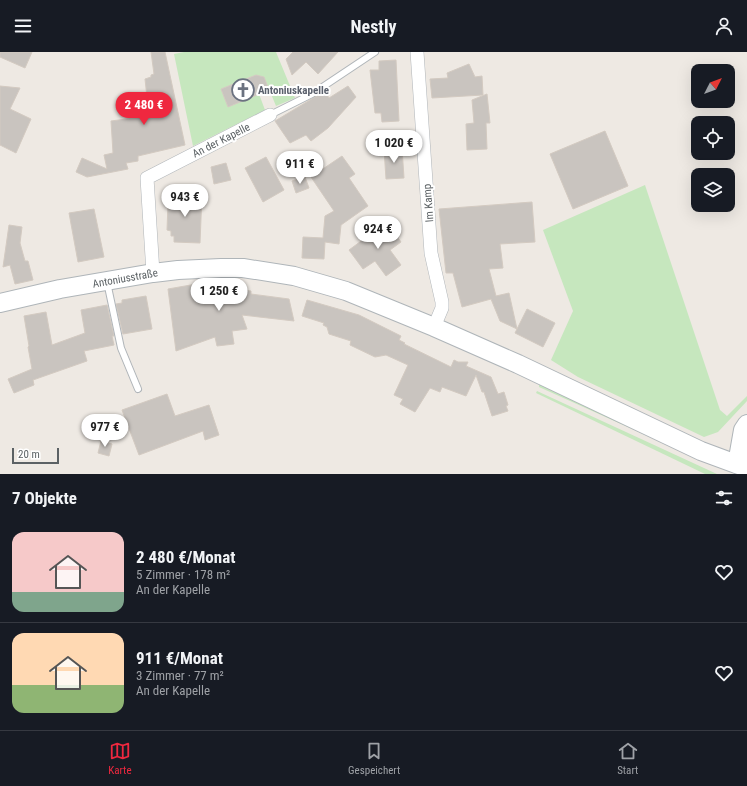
<!DOCTYPE html>
<html lang="de">
<meta charset="utf-8">
<style>
:root{--surface:#171b24;--page:#242831;--text:#f1f3f6;--muted:#9ea1a6;--line:#363941;--accent:#ef283f}
body{margin:0;font-family:"Roboto Condensed",sans-serif;background:var(--page);color:var(--text);height:100vh;display:flex;flex-direction:column;font-size:15px;white-space:nowrap}
*{box-sizing:border-box;margin:0}
p{font-size:13px;color:var(--muted)}
.icon{flex:none;width:22px;height:22px;fill:none;stroke:currentColor;stroke-width:2;stroke-linecap:round;stroke-linejoin:round}
.map{position:relative;height:422px;overflow:hidden}
.panel{display:flex;flex-direction:column;background:var(--surface);flex:1}
.panel>*{flex:none}
.needle{width:26px;rotate:48deg}
.controls{position:absolute;left:691px;top:12px;display:grid;gap:8px}
.controls a{display:grid;place-items:center;width:44px;height:44px;border-radius:8px;background:var(--surface);box-shadow:0 4px 16px #0002;font-size:20px}
.scale{position:absolute;left:12px;bottom:10px;width:47px;box-sizing:border-box;padding-left:4px;border:2px solid #5b6164;border-top:0;font-size:11px;line-height:14px;white-space:nowrap;color:#5b6164;-webkit-text-stroke:3px #fff;paint-order:stroke}
.price{position:absolute;translate:-50% -34px;padding:0 9px;border-radius:14px;background:#fff;color:#222;font-size:13px;line-height:26px;filter:drop-shadow(0 1px 2px #0008)}
.price::after{content:'';position:absolute;left:50%;top:24px;width:12px;height:9px;margin-left:-6px;background:inherit;clip-path:polygon(0 0,100% 0,50% 100%)}
.price.selected{background:var(--accent);color:#fff}
ul{padding:0;list-style:none}
li{display:flex;align-items:center;gap:12px;height:100px;padding:0 12px}
li+li{border-top:1px solid var(--line)}
li span{display:grid;place-items:center;flex:none;width:112px;height:80px;border-radius:12px;color:#555}
li>.icon{margin-inline-start:auto}
span .icon{width:48px;height:48px;fill:#fffc;stroke-width:1}
li b{font-size:17px}
h2{display:flex;justify-content:space-between;align-items:center;height:48px;padding:0 12px;font-size:17px}
header{display:flex;justify-content:space-between;align-items:center;height:52px;padding:0 12px;background:var(--surface);font-size:18px;font-weight:700}
.menu{display:flex;justify-content:space-around;align-items:center;height:56px;border-top:1px solid var(--line);background:var(--surface);font-size:11px;color:var(--muted)}
.menu a{display:grid;justify-items:center;gap:2px}
.menu .selected{color:var(--accent)}
.map>svg:first-child{display:block}
</style>
<header><svg class="icon" aria-label="menu" viewBox="0 0 24 24"><path d="M4 6h16M4 12h16M4 18h16"/></svg>Nestly<svg class="icon" aria-label="person" viewBox="0 0 24 24"><circle cx="12" cy="8" r="4"/><path d="M4 21q1-7 8-7t8 7"/></svg></header>
<div class="map">
<svg width="747" height="422" viewBox="0 0 747 422">
<rect width="100%" height="100%" fill="#eee9e3"/>
<g fill="#c6e7be">
<polygon points="184,0 276,0 295,46 276,54 269,37 264,39 264,25 256,23 221,37 228,55 259,42 265,58 193,94 174,2"/>
<polygon points="645,133 720,358 727,364 747,344 747,349 718,380 704,385 578,325 551,308 573,259 543,178"/>
<polygon points="539,332 580,350 692,404 539,335"/>
<polygon points="537,339 717,422 705,422 536,341"/>
</g>
<g fill="#c9c4bf" stroke="#d3cac1">
<polygon points="0,0 32,0 25,16 0,5"/>
<polygon points="151,0 165,0 185,93 138,104 138,109 126,111 128,117 87,125 76,120 82,106 107,117 104,103 113,101 111,69 149,64 145,27 151,25 151,23 154,22"/>
<polygon points="293,0 338,0 318,22 306,10 292,23 286,7"/>
<polygon points="396,8 399,69 382,70 381,61 375,61 370,18 379,18 379,9"/>
<polygon points="469,12 475,25 482,24 483,43 432,46 430,27 448,26 447,21"/>
<polygon points="256,23 264,25 269,38 228,55 221,37"/>
<polygon points="0,34 20,36 10,57 31,67 16,101 0,93"/>
<polygon points="348,34 356,45 328,76 311,89 306,83 290,91 275,69 325,39 329,46"/>
<polygon points="487,42 490,71 486,71 487,97 467,98 466,72 474,71 472,48"/>
<polygon points="605,79 628,134 573,157 550,102"/>
<polygon points="402,96 404,126 386,127 384,97"/>
<polygon points="342,104 355,122 349,126 368,154 341,173 339,192 325,190 324,207 302,206 303,185 323,186 325,164 334,159 311,125"/>
<polygon points="266,105 284,138 263,150 245,116"/>
<polygon points="226,111 231,128 214,132 211,115"/>
<polygon points="305,125 309,136 296,141 292,129"/>
<polygon points="176,141 202,142 200,191 174,190 174,184 171,184 171,179 167,178 168,152 172,152 172,146 176,146"/>
<polygon points="532,150 535,190 500,192 503,216 489,217 496,244 509,241 517,277 527,257 555,271 543,295 515,281 517,277 500,269 491,247 462,255 453,221 446,221 439,157"/>
<polygon points="94,157 104,205 78,210 69,161"/>
<polygon points="387,170 401,190 390,198 401,213 386,224 375,209 363,217 349,198"/>
<polygon points="9,173 22,175 20,191 25,209 28,209 33,228 15,232 10,213 3,215"/>
<polygon points="219,228 220,235 251,239 251,242 289,247 294,269 242,263 247,277 232,279 234,292 217,294 215,285 176,299 168,237"/>
<polygon points="146,244 152,277 123,282 116,252 122,251 122,248"/>
<polygon points="307,248 359,263 401,284 399,288 405,291 404,292 451,315 454,308 458,310 468,310 466,314 491,325 498,342 504,340 508,353 506,354 508,359 492,364 484,340 482,340 476,323 466,344 442,335 440,340 430,336 415,360 400,352 403,347 394,343 408,313 386,303 375,305 350,293 351,289 329,282 327,275 323,273 324,271 302,264"/>
<polygon points="107,253 114,284 112,284 114,293 84,299 87,309 33,328 34,333 14,341 8,327 32,317 28,295 29,294 24,264 46,260 52,293 85,281 81,258"/>
<polygon points="167,342 175,364 209,353 219,383 205,388 203,379 139,403 122,358"/>
<polygon points="101,389 112,392 109,404 98,401"/>
</g>
<g fill="none" stroke-linecap="round" stroke-linejoin="round">
<g stroke="#b0b5b9" stroke-width="8">
<g id="lane">
<polyline points="270,63 312,42 375,0"/>
<polyline points="107,230 121,296 138,337"/>
</g>
</g>
<g stroke="#b0b5b9" stroke-width="14">
<g id="street">
<polyline points="417,0 431,201 442,250 442,256 434,275"/>
<polyline points="153,221 147,126 270,63"/>
</g>
</g>
<g stroke="#afb5b9" stroke-width="20">
<g id="secondary">
<polyline points="0,251 60,237 153,221 178,218 221,216 243,216 294,224 346,239 434,275 518,312 701,399 747,416"/>
<polyline points="737,412 743,378 747,372"/>
</g>
</g>
<use href="#lane" stroke="#fff" stroke-width="6"/>
<use href="#street" stroke="#fff" stroke-width="13"/>
<use href="#secondary" stroke="#fff" stroke-width="18"/>
</g>
<defs>
<g id="church-ring" transform="scale(1.15)"><circle r="9.5" fill="#fff" stroke="#6b7280" stroke-width="1.5"/><path d="M-1.2-6h2.4v3.5h3.3v2.4h-3.3V6h-2.4V-.1h-3.3v-2.4h3.3Z" fill="#6b7280"/></g>
</defs>
<g fill-rule="evenodd">
<use href="#church-ring" x="243" y="38"/>
</g>
<g text-anchor="middle" stroke-width="4" stroke-linejoin="round" paint-order="stroke">
<g font-size="11" font-weight="bold" fill="#5b616d" stroke="#fff" text-anchor="start">
<text x="258" y="42">Antoniuskapelle</text>
</g>
<g font-size="11" fill="#5b6164" stroke="#fff">
<text transform="translate(221 88) rotate(-27)" y="4">An der Kapelle</text>
<text transform="translate(428 151) rotate(-94)" y="4">Im Kamp</text>
<text transform="translate(125 226) rotate(-10)" y="4">Antoniusstraße</text>
</g>
</g>
</svg>
<div class="controls">
<a><svg class="needle" viewBox="-14 -14 28 28"><path d="M0-13l5 13h-10z" fill="#e53935"/><path d="M0 13l5-13h-10z" fill="#9ea1a6"/></svg></a>
<a><svg class="icon" aria-label="locate" viewBox="0 0 24 24"><circle cx="12" cy="12" r="6"/><path d="M12 2v4M12 18v4M2 12h4M18 12h4"/></svg></a>
<a><svg class="icon" aria-label="layers" viewBox="0 0 24 24"><path d="M12 4l9 5-9 5-9-5zM3 14l9 5 9-5"/></svg></a>
</div>
<div class="scale">20 m</div>
<b class="price selected" style="left:144px;top:74px">2 480 €</b>
<b class="price" style="left:394px;top:112px">1 020 €</b>
<b class="price" style="left:300px;top:133px">911 €</b>
<b class="price" style="left:185px;top:166px">943 €</b>
<b class="price" style="left:378px;top:198px">924 €</b>
<b class="price" style="left:219px;top:260px">1 250 €</b>
<b class="price" style="left:105px;top:396px">977 €</b>
</div>
<section class="panel">
<h2>7 Objekte<svg class="icon" aria-label="filters" viewBox="0 0 24 24"><path d="M4 7h16M4 17h16"/><circle cx="9" cy="7" r="2"/><circle cx="15" cy="17" r="2"/></svg></h2>
<ul>
<li><span style="background:linear-gradient(#f6c9c9 75%,#7fa58c 0)"><svg class="icon" aria-label="home" viewBox="0 0 24 24"><path d="M3 11l9-7 9 7M6 9v11h12V9"/></svg></span><div><b>2 480 €/Monat</b><p>5 Zimmer · 178 m²</p><p>An der Kapelle</p></div><svg class="icon" aria-label="heart" viewBox="0 0 24 24"><path d="M12 20l-8-8c-3-5 5-10 8-4 3-6 11-1 8 4z"/></svg></li>
<li><span style="background:linear-gradient(#ffd9b3 65%,#8fb573 0)"><svg class="icon" aria-label="home" viewBox="0 0 24 24"><path d="M3 11l9-7 9 7M6 9v11h12V9"/></svg></span><div><b>911 €/Monat</b><p>3 Zimmer · 77 m²</p><p>An der Kapelle</p></div><svg class="icon" aria-label="heart" viewBox="0 0 24 24"><path d="M12 20l-8-8c-3-5 5-10 8-4 3-6 11-1 8 4z"/></svg></li>
</ul>
</section>
<nav class="menu">
<a class="selected"><svg class="icon" aria-label="map" viewBox="0 0 24 24"><path d="M3 6l6-2 6 2 6-2v14l-6 2-6-2-6 2zM9 4v14M15 6v14"/></svg>Karte</a>
<a><svg class="icon" aria-label="saved" viewBox="0 0 24 24"><path d="M7 4h10v16l-5-4-5 4z"/></svg>Gespeichert</a>
<a><svg class="icon" aria-label="home" viewBox="0 0 24 24"><path d="M3 11l9-7 9 7M6 9v11h12V9"/></svg>Start</a>
</nav>
